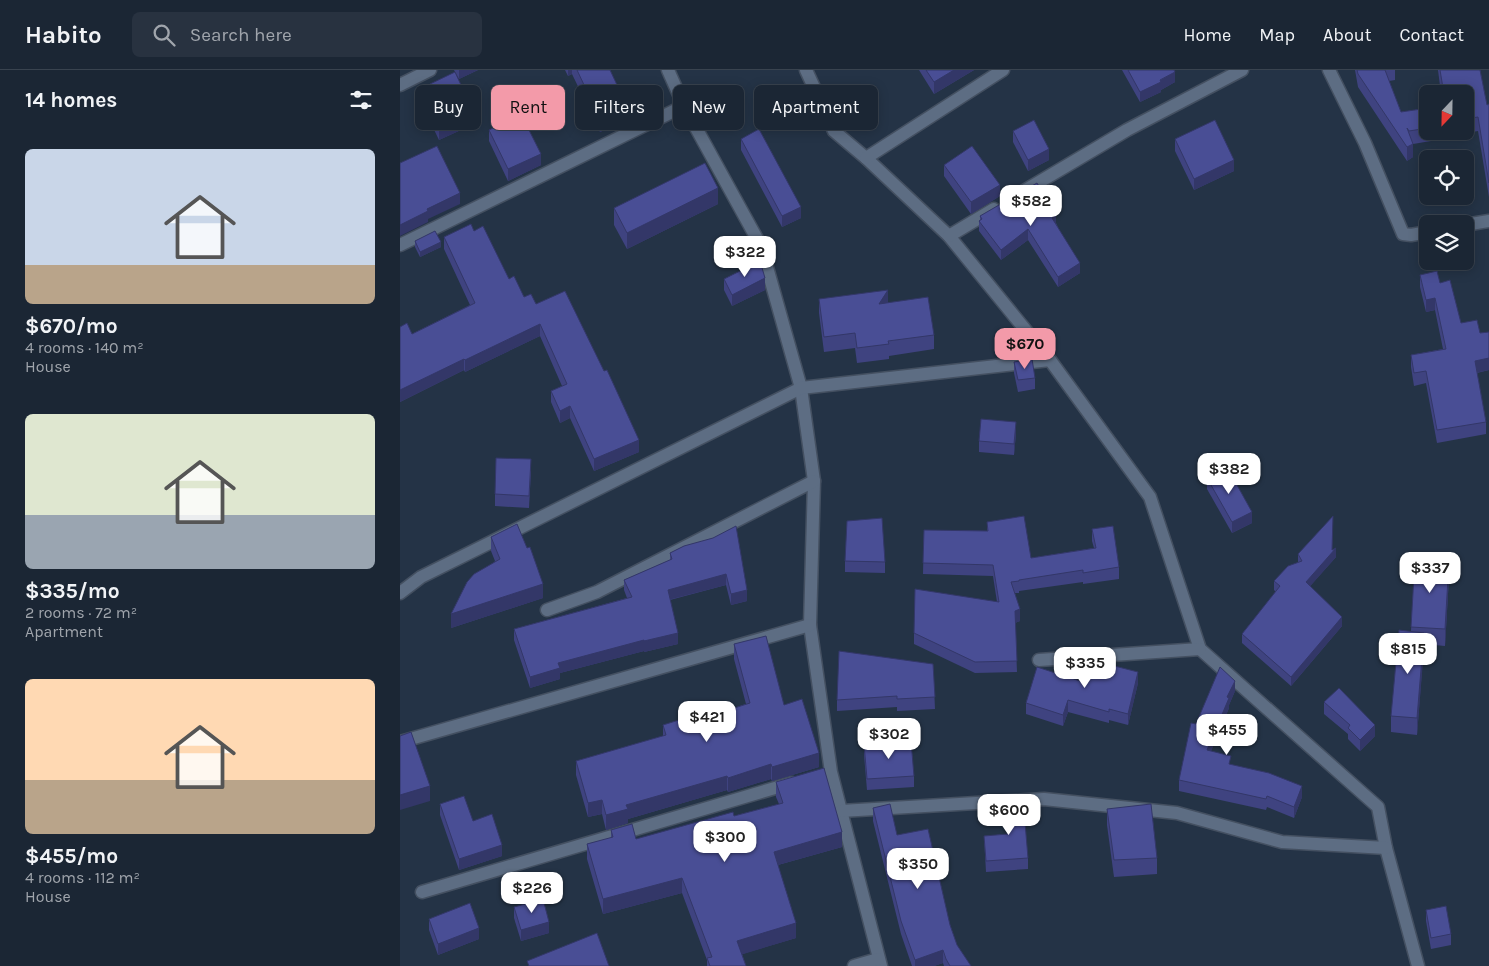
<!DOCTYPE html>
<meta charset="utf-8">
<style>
:root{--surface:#1b2634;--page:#283240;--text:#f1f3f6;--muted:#a0a5ac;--line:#39434f;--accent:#f39aa9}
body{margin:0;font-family:Karla,sans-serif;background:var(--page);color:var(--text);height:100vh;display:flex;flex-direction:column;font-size:19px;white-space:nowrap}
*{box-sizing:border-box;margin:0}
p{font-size:16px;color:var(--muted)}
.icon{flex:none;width:28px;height:28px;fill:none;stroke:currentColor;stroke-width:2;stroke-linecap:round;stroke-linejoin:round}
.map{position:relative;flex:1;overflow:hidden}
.panel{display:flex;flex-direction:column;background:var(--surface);width:400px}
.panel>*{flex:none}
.top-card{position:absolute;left:15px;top:15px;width:475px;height:45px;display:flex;gap:10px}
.needle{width:32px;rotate:202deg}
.buttons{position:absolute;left:1019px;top:15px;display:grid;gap:10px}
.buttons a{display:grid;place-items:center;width:55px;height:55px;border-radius:8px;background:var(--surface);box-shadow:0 2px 12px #0003,0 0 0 1px var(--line);font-size:25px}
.price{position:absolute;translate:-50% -42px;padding:0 11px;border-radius:10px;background:#fff;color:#222;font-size:16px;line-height:32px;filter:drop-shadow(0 1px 2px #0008)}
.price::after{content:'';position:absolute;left:50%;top:30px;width:15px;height:11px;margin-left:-8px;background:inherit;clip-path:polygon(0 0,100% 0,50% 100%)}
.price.selected{background:var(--accent);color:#111}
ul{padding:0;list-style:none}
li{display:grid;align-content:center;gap:10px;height:265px;padding:0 25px}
li span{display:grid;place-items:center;height:155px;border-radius:8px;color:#555}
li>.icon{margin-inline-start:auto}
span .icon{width:90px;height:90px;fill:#fffc;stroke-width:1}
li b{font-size:21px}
h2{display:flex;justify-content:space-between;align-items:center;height:60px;padding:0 25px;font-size:21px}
.pill{padding:0 18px;border-radius:8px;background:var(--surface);box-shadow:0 2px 12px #0003,0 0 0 1px var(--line);font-size:18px;line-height:45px}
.pill.selected{background:var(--accent);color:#111}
header{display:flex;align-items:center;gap:30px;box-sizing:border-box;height:70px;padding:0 25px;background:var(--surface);border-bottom:1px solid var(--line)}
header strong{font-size:24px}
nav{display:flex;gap:28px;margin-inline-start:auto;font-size:18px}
.search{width:350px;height:45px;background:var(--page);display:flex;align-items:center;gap:12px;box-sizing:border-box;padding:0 18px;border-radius:8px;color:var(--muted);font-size:19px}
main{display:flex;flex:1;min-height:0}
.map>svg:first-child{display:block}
</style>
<header>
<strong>Habito</strong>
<div class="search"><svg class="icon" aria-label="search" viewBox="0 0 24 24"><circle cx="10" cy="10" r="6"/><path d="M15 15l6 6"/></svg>Search here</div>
<nav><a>Home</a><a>Map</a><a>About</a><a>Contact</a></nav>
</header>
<main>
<section class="panel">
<h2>14 homes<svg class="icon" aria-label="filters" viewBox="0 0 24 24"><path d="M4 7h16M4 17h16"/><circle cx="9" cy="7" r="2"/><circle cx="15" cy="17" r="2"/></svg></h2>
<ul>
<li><span style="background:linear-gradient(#c9d6e8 75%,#b9a48a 0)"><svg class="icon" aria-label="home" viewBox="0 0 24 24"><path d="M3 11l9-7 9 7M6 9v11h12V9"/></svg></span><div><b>$670/mo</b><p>4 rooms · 140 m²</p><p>House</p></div></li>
<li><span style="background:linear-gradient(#dfe7d0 65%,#9aa5b1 0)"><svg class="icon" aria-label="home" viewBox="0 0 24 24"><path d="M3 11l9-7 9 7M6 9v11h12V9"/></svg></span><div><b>$335/mo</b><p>2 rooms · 72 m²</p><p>Apartment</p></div></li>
<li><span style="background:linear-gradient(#ffd9b3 65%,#b9a48a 0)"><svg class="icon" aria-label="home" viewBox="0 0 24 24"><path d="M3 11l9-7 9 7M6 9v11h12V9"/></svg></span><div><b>$455/mo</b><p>4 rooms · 112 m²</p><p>House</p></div></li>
</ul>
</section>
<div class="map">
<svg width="1089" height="896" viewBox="0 0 1089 896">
<rect width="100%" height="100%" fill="#243346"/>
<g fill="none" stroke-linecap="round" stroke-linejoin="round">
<g stroke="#445061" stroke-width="15">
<g id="street">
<polyline points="268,0 284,36 361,176 401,318 414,411 410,555 431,702 481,896"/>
<polyline points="406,0 434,61 466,88 549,166 650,290 750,427 800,579 978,737 986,778 1018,896"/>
<polyline points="929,0 965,73 1003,164 1011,165 1028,162"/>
<polyline points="0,15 30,0"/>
<polyline points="466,88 603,0"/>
<polyline points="624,121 727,60 842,0"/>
<polyline points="1065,155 1089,151"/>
<polyline points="549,166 594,139"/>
<polyline points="0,175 284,36"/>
<polyline points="0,523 21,507 401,318 650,290"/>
<polyline points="147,540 197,522 414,411"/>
<polyline points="639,590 800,579"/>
<polyline points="0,672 410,555"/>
<polyline points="441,741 644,729 777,743 882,772 986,778"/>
<polyline points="22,822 392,713"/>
<polyline points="454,896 478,889"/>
</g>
</g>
<use href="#street" stroke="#5d6d83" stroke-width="12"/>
</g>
<g fill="#3f4380">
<polygon points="54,0 78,0 59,9"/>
<polygon points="165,0 210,0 227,49 200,62 172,4 168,6"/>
<polygon points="519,0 574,0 534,24"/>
<polygon points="722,0 774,0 775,12 761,20 761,22 740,32"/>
<polygon points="955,0 995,0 995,10 989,11 1001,42 1028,38 1028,61 1065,61 1065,24 1041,24 1038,0 1080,0 1087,35 1089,34 1089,127 1078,61 1043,67 1043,69 1013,74 1013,87 1007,91 958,17"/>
<polygon points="30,14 74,54 39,70 23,37 23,26 30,22"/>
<polygon points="89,60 141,95 108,111 89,71"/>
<polygon points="613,61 649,90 628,101 613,72"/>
<polygon points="341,69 401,148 382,157 341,80"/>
<polygon points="775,69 834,101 794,120 775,81"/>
<polygon points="544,95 600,126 571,144 544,106"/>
<polygon points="318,134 227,179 214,155 214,138"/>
<polygon points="580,146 656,153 680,203 658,217 628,170 601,190 579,161 579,151 580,150"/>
<polygon points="74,161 109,209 124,227 136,234 239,382 194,401 170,348 160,353 151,332 151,321 162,316 140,266 65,302 64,300 0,332 0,257 12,264 70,235 44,179 44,167"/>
<polygon points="15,171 41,177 20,187 15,177"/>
<polygon points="1020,205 1040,213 1061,253 1080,263 1089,300 1077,303 1086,352 1086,364 1037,373 1026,313 1014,316 1011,297 1011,285 1043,279 1035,240 1026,242 1020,217"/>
<polygon points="324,209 365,220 332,236 324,220"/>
<polygon points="419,229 488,233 534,265 534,279 489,286 489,289 457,293 455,278 424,282 419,243"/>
<polygon points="614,292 635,308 635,319 618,322 614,303"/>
<polygon points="616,363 614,385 579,382 579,371"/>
<polygon points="131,401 129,438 95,436 95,424"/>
<polygon points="807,408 852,453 832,463 807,419"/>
<polygon points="587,452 631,488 694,478 692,471 692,459 719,497 719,509 683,514 683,512 619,521 619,523 615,523 620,551 615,553 617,602 575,603 514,574 514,563 597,532 593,506 523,504 524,460 587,461"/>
<polygon points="91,467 127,478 143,528 51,558 95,491 91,481"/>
<polygon points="284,476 347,520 347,531 331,535 326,515 270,530 278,574 244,582 244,581 160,603 160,609 130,618 114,570 114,559 227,528 224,520 224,510 270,490 270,483"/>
<polygon points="932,480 936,487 910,516 942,556 891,616 842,573 842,564 876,522 874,520 874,511 898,492 898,484"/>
<polygon points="1015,489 1049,507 1045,576 1024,574 1017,665 991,662 991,646 1011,561"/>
<polygon points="445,491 485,492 485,503 445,502"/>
<polygon points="334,574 384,635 419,697 372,711 371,709 328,722 327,720 228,749 228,753 206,760 202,744 188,747 176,705 176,691 263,666 263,655 303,648 346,634 334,589"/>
<polygon points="533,594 535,639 497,641 497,637 437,641 437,630"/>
<polygon points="680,611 738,613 728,655 709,650 709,653 668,642 663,656 626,644 626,633"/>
<polygon points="835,621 829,635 829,638 811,681 831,695 902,727 894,748 867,737 866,740 779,721 779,710 796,654"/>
<polygon points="924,632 975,666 960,681 948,669 948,664 924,644"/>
<polygon points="464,674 514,706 514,717 467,720 464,685"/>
<polygon points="376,712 442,777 378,795 396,868 342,884 346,896 307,896 307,890 282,823 203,844 187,789 187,774 211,768 211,760 236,769 334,746 379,734 376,727"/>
<polygon points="606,731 628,788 628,799 586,802 584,766 607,764"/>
<polygon points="40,734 73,751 102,786 59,800 40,745"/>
<polygon points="473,738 497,765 550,855 557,875 571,896 544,896 543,893 534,896 512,896 501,864 473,751"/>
<polygon points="707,739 757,788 757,804 714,807 707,755"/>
<polygon points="114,837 149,863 121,871 114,848"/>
<polygon points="1026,840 1051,864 1051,875 1031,879 1026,851"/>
<polygon points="29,849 79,869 38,885 29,860"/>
</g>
<g fill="#333768">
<polygon points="59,0 78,0 59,9"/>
<polygon points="168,0 172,0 172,4 168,6"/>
<polygon points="554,0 574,0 534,24 534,12"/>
<polygon points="775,2 775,12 761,20 761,22 740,32 740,22"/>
<polygon points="227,36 227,49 200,62 200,49"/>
<polygon points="74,43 74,54 39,70 39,59"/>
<polygon points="1013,74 1013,87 1007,91 1007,77"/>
<polygon points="649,79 649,90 628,101 628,90"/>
<polygon points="141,84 141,95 108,111 108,99"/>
<polygon points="834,90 834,101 794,120 794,109"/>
<polygon points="600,115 600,126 571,144 571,132"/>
<polygon points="318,118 318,134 227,179 227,163"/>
<polygon points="60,123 60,134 28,149 28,152 0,166 0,155 27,139"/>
<polygon points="401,137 401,148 382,157 382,146"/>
<polygon points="656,146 656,156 652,148"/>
<polygon points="628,159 628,170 601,190 601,180"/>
<polygon points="41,172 41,177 20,187 20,182"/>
<polygon points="680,193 680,203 658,217 658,207"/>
<polygon points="365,208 365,220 332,236 332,225"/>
<polygon points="488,220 488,235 479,234"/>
<polygon points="1035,228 1035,240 1026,242 1026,230"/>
<polygon points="140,254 140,266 65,302 65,290"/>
<polygon points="1089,288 1089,300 1075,303 1075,291"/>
<polygon points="64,289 64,300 0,332 0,320"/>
<polygon points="170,336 170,348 160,353 160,341"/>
<polygon points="616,352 616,363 614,385 614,374"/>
<polygon points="239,370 239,382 194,401 194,389"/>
<polygon points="852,442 852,453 832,463 832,452"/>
<polygon points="936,478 936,487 906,521 906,512"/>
<polygon points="1049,491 1049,507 1045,576 1045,559"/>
<polygon points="326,504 326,515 268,530 268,520"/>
<polygon points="143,514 143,528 51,558 51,544"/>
<polygon points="347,520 347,531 331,535 331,524"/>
<polygon points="620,539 620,551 615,553 615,541"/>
<polygon points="942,547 942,556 891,616 891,607"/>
<polygon points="278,563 278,574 244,582 244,571"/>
<polygon points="1024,563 1024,579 1017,665 1017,648"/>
<polygon points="244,570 244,581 160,603 160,609 130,618 130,607 158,593"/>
<polygon points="738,602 738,613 728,655 728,644"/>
<polygon points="835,611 835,621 829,635 829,638 807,691 807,680 827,627"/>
<polygon points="668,630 668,642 663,656 663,645"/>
<polygon points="975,655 975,666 960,681 960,670"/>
<polygon points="419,683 419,697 372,711 372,697"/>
<polygon points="371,694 371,709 328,722 328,708"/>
<polygon points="327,706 327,720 228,749 228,753 206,760 206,745 226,735"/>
<polygon points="30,716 30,731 0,740 0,725"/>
<polygon points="902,716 902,727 894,748 894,737"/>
<polygon points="202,730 202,744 188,747 188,733"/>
<polygon points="442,762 442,777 374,796 374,782"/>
<polygon points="102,775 102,786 59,800 59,789"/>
<polygon points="282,808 282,823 203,844 203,829"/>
<polygon points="149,852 149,863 121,871 121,860"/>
<polygon points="396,853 396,868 337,886 337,871"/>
<polygon points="79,858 79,869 38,885 38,874"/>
<polygon points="543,880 543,893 534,896 515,896 515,890"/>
</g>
<g fill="#494e95" stroke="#333768">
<polygon points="177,0 210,0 227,36 200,49"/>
<polygon points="526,0 554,0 534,12"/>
<polygon points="728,0 774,0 775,2 760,10 761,12 740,22"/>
<polygon points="957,0 985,0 1001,42 1028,38 1028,58 1009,61 1007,58 1013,74 1007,77 958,4"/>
<polygon points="1040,0 1080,0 1087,35 1089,34 1089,113 1078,47 1065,49 1065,24 1044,24"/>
<polygon points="55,2 74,43 39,59 23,26 33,21 30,14"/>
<polygon points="121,44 141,84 108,99 89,60"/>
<polygon points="634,50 649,79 628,90 613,61"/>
<polygon points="815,50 834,90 794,109 775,69"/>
<polygon points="359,59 401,137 382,146 341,69"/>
<polygon points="37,76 60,123 27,139 28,141 0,155 0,93"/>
<polygon points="572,76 600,115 571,132 544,95"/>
<polygon points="305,93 318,118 227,163 214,138"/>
<polygon points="637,113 656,146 652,148 680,193 658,207 628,159 601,180 579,151 582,149 580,146"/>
<polygon points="71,154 74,161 83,156 109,209 114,206 124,227 131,224 136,234 165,221 204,301 207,300 239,370 194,389 170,336 160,341 151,321 167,314 140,254 65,290 64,289 0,320 0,257 7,253 12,264 75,233 44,167"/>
<polygon points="35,161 41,172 20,182 15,171"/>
<polygon points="360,191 365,208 332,225 324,209"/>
<polygon points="1037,201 1040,213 1050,210 1061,253 1077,250 1080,263 1089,262 1089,288 1075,291 1086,352 1037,360 1026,301 1014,303 1011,285 1046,279 1035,228 1026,230 1020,205"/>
<polygon points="488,220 479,234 528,227 534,265 488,271 489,274 457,278 455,263 424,267 419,229"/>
<polygon points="632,289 635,308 618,310 614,292"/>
<polygon points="581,349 616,352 614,374 579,371"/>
<polygon points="96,388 131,389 129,426 95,424"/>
<polygon points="827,397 852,442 832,452 807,408"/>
<polygon points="624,446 631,488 696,478 692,459 713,456 719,497 683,503 683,500 619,510 619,511 611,512 620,539 615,541 617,591 575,592 514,563 515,519 599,532 593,495 523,493 524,460 588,461 587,452"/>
<polygon points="933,446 932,480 936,478 906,512 942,547 891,607 842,564 880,516 874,511 888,496 902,491 898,484"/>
<polygon points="482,448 485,492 445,491 447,451"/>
<polygon points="117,454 127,478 130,477 143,514 51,544 67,512 74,504 100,489 91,467"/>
<polygon points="336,456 347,520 331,524 326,504 268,520 278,563 244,571 244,570 158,593 160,598 130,607 114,559 232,527 224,510 272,489 270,483 284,476 313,468"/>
<polygon points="1015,489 1049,491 1045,559 1011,557"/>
<polygon points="999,560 1024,563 1017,648 991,646"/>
<polygon points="366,566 384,635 402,629 419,683 372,697 371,694 328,708 327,706 226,735 228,739 206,745 202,730 188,733 176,691 266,665 263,655 301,643 303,648 350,633 334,574"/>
<polygon points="439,581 533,594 535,627 497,629 497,626 437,630"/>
<polygon points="695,591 738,602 728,644 709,639 709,642 668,630 663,645 626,633 637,597 680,611 685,595 693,597"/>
<polygon points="820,597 835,611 827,627 829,628 807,680 831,686 829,694 869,703 902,716 894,737 867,726 866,729 779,710 791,653 796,654"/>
<polygon points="939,618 975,655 960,670 948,658 950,655 924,632"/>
<polygon points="11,662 30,716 0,725 0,666"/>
<polygon points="511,671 514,706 467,709 464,674"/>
<polygon points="424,698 442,762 374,782 396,853 337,871 346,896 310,896 307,888 312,887 282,808 203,829 187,774 213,767 211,760 232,754 236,769 333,742 334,746 383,733 376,712"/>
<polygon points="64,726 73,751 92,744 102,775 59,789 40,734"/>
<polygon points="623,729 628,788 586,791 584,766 608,764 606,731"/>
<polygon points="490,734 497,765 528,759 550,855 557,875 571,896 550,896 546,889 543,880 515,890 501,851 473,738"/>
<polygon points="751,734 757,788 714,790 707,739"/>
<polygon points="143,829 149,852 121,860 114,837"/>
<polygon points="70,833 79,858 38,874 29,849"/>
<polygon points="1046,836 1051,864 1031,868 1026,840"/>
<polygon points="197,863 209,896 129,896 127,891"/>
</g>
</svg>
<div class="buttons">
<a><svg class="needle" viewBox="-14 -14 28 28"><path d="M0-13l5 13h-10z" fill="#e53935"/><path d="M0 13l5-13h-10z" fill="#a0a5ac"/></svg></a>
<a><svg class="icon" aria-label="locate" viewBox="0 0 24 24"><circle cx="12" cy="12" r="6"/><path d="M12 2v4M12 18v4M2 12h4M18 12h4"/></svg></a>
<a><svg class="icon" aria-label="layers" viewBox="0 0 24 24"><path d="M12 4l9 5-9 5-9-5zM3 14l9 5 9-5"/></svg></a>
</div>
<b class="price" style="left:631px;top:157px">$582</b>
<b class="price" style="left:345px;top:208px">$322</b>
<b class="price selected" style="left:625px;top:300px">$670</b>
<b class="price" style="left:829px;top:425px">$382</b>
<b class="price" style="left:1030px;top:524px">$337</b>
<b class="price" style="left:1008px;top:605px">$815</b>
<b class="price" style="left:685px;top:619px">$335</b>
<b class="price" style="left:307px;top:673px">$421</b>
<b class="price" style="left:827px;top:686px">$455</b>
<b class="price" style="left:489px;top:690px">$302</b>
<b class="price" style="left:609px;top:766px">$600</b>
<b class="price" style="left:325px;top:793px">$300</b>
<b class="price" style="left:518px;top:820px">$350</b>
<b class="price" style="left:132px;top:844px">$226</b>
<div class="top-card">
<a class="pill">Buy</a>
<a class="pill selected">Rent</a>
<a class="pill">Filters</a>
<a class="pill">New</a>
<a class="pill">Apartment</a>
</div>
</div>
</main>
